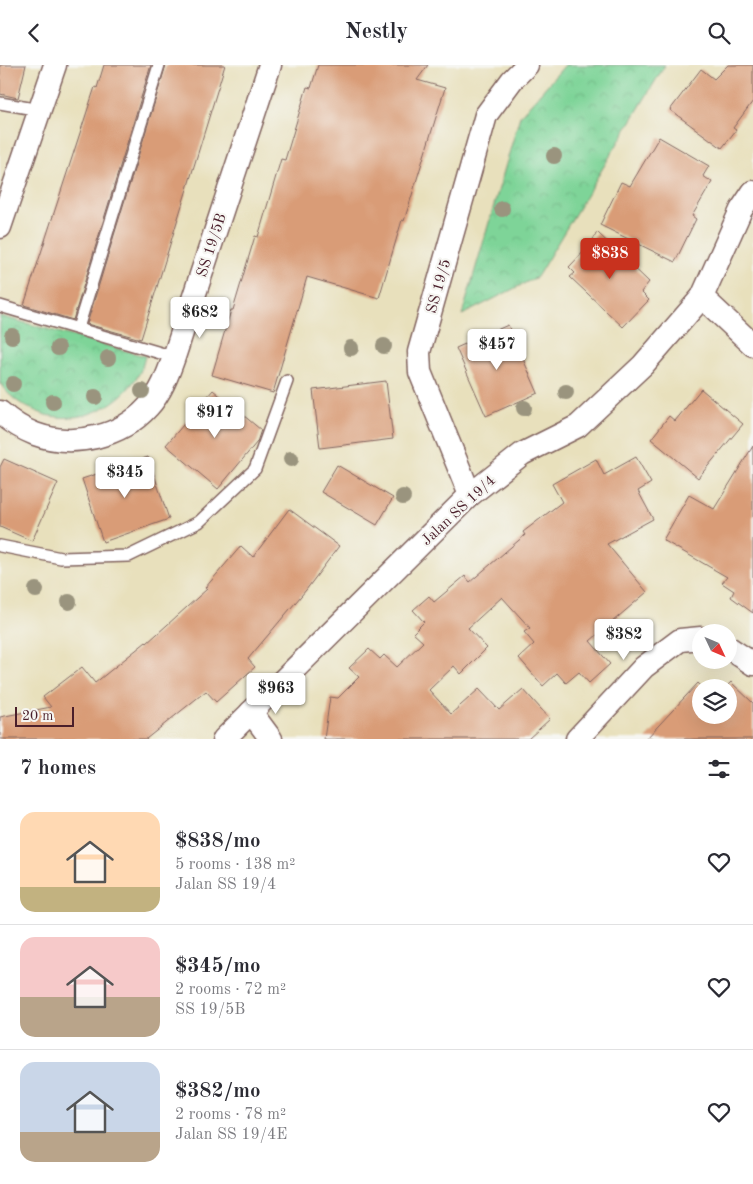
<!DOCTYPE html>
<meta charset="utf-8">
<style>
:root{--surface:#fff;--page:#f7f7f7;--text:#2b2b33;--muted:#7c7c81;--line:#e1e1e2;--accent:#c8321e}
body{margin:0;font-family:"Old Standard TT",serif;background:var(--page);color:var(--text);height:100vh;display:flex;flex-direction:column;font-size:19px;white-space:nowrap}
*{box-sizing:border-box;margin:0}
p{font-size:16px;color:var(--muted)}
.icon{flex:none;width:28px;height:28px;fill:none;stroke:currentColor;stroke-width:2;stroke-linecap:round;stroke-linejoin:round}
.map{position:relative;height:674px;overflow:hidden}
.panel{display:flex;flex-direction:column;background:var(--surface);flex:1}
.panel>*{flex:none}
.needle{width:32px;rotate:134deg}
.buttons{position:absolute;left:692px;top:559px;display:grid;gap:10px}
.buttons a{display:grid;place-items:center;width:45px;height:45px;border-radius:50%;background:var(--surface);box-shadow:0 5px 20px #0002;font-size:25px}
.scale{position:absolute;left:15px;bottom:12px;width:59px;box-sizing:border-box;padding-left:5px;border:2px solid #4a1f2b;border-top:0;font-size:14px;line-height:18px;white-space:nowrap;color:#4a1f2b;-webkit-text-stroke:4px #f6f6f2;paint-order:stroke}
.price{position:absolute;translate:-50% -42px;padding:0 11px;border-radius:5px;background:#fff;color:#222;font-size:16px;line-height:32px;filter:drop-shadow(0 1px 2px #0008)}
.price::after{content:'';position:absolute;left:50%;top:30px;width:15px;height:11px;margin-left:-8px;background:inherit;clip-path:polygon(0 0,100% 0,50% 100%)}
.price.active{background:var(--accent);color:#fff}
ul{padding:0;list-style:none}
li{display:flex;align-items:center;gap:15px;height:125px;padding:0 20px}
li+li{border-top:1px solid var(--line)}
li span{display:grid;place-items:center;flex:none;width:140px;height:100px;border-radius:15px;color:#555}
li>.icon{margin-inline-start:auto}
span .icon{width:60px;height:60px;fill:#fffc;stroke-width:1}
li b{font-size:21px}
h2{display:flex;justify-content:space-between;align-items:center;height:60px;padding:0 20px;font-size:21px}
header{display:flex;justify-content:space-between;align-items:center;height:65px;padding:0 20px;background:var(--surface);font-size:22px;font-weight:700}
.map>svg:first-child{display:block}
</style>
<header><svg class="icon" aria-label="back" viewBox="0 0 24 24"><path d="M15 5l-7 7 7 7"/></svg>Nestly<svg class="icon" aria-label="search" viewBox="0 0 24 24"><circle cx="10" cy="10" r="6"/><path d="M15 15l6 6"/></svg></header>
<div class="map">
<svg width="753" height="674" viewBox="0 0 753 674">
<defs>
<pattern id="park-crowns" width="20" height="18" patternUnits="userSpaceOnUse" patternTransform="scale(1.25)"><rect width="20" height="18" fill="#7ed498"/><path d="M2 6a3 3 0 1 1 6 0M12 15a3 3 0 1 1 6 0" fill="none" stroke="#6eb683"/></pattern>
</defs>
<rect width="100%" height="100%" fill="#f6f6f2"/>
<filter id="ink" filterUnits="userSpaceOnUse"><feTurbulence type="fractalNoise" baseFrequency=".02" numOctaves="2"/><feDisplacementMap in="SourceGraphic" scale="10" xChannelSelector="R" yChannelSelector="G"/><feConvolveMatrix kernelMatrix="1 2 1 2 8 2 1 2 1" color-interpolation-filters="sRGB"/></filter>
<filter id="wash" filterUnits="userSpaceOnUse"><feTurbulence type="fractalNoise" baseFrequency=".0096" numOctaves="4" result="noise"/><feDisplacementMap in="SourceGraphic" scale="20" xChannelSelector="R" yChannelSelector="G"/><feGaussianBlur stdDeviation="1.12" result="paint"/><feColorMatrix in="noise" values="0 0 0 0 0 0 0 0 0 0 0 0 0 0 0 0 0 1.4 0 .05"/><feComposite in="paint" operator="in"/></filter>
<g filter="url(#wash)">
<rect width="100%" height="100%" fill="#e8e0bc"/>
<g fill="url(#park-crowns)" stroke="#647a62">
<polygon points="565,0 665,0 537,212 462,250 520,51"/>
<path d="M0,251L145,291C144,296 142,304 139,309C121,339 86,358 51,351C46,351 41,348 36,346C22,341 8,331 0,318Z"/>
</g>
<g id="blocks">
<g fill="#d99c77">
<polygon points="0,0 26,0 18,33 0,29"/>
<polygon points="104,0 151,0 73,255 24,240 95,22 97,23"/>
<polygon points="166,0 225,0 141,274 87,259"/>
<polygon points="318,0 428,0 417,15 445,23 404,156 402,155 379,233 307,212 273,328 212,310 231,245 233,245 255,171 258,172 281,94 285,95 307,22 311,23"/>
<polygon points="728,0 753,0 753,36 733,63 736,65 722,83 670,45 701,4 714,14"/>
<polygon points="659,72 709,101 703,111 712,117 692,151 696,154 675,197 600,160 621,117 630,121"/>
<polygon points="597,167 649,217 641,227 649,235 623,262 570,212 575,208 569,202 591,179"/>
<polygon points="508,260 538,328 486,351 456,283"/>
<polygon points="386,316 393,374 320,383 313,325"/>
<polygon points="701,324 743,359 698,413 651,374 669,351 675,356"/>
<polygon points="213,325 261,365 257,377 218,424 166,380"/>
<polygon points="753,381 753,548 731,532 734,526 722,518 727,512 663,475 689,430 714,444"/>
<polygon points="148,392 169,454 103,477 82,414"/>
<polygon points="636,392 651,418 638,426 653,454 607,479 647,527 590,576 610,599 589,618 579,607 566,618 557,608 543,621 519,593 534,579 524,567 530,563 502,532 468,563 487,583 461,609 454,601 429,625 451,649 479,624 499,645 523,624 550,654 528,674 324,674 330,632 338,633 359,612 349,603 369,584 380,594 384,590 397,602 423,577 413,568 424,557 413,545 429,531 434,537 465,511 470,517 525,470 523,467 562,437 552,419 596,394 604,410"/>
<polygon points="4,394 58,418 32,476 0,462 0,402"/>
<polygon points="337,400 393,433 377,460 321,427"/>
<polygon points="289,444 339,481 306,525 248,594 255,602 216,637 206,626 146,674 0,674 0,652 51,642 43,632 82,602 95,618 146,577 147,578 207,524 205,523 241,481 253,492"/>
<polygon points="731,617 753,638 753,674 646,674 698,618 702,622 701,622 701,650 729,650 729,622 726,622"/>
</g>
</g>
</g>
<g filter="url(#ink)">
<use href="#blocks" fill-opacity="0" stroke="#81635e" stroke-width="1"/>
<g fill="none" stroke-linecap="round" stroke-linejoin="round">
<g stroke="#81635e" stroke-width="14">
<g id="service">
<polyline points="0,38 40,45"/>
<polyline points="0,241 174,292"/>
<polyline points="78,263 159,0"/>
<polyline points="0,481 61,493 129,491 199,457 255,404 287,316"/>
</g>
</g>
<g stroke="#81635e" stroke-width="25">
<g id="minor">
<polyline points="0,162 55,0"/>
<polyline points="702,232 753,280"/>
<path d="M0,347C10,356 22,364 35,369C73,383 121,372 148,342C161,328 168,309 174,292L270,0"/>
<polyline points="470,430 420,307 419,287 486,50 512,15 527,0"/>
<polyline points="729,583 753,599"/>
<polyline points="251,647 271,674"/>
<polyline points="224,674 470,430 522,389 578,361 643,300 702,232 741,145 753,127"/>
<polyline points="577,674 644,602 680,575 701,573"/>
</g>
</g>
<use href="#service" stroke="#fff" stroke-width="11"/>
<use href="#minor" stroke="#fff" stroke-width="22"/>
</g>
<g fill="#9a947e">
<circle cx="554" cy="91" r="8"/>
<circle cx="502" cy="144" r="8"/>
<circle cx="12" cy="271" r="8"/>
<circle cx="384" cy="281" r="8"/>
<circle cx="58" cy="283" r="8"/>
<circle cx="351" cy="283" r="8"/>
<circle cx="108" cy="293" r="8"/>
<circle cx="13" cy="319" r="8"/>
<circle cx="142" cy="326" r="8"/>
<circle cx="566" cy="327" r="8"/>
<circle cx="95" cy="332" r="8"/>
<circle cx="53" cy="337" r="8"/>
<circle cx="524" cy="343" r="8"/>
<circle cx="291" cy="394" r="8"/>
<circle cx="403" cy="432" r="8"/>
<circle cx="36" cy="525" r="8"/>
<circle cx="69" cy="537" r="8"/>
</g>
</g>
<g text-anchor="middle" stroke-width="4.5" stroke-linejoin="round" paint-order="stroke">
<g font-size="15" fill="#4a1f2b" stroke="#f6f6f2">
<text transform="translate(211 180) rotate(-72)" y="5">SS 19/5B</text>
<text transform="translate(438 221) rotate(-74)" y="5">SS 19/5</text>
<text transform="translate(458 445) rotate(-43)" y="5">Jalan SS 19/4</text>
</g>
</g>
</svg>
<div class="buttons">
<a><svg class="needle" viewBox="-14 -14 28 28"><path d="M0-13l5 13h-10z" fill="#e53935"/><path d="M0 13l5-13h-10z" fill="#7c7c81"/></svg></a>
<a><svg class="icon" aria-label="layers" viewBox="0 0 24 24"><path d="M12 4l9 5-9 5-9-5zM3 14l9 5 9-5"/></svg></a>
</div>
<div class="scale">20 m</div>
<b class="price active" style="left:610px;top:215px">$838</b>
<b class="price" style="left:200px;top:274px">$682</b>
<b class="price" style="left:497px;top:306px">$457</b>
<b class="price" style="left:215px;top:374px">$917</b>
<b class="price" style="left:125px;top:434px">$345</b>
<b class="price" style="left:624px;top:596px">$382</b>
<b class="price" style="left:276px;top:650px">$963</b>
</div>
<section class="panel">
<h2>7 homes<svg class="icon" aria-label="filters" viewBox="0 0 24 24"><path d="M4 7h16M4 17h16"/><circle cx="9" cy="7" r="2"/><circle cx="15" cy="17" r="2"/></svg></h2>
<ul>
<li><span style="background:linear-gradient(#ffd9b3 75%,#c2b280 0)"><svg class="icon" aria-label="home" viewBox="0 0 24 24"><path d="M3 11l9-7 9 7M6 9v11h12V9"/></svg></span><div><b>$838/mo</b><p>5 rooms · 138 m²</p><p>Jalan SS 19/4</p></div><svg class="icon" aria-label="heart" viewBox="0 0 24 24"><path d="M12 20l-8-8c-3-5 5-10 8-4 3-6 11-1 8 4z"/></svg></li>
<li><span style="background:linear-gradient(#f6c9c9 60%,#b9a48a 0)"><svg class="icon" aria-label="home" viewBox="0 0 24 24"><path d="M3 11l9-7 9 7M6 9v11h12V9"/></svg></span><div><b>$345/mo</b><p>2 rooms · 72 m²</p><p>SS 19/5B</p></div><svg class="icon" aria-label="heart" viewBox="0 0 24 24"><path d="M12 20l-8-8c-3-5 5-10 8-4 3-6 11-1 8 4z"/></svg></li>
<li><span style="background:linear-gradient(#c9d6e8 70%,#b9a48a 0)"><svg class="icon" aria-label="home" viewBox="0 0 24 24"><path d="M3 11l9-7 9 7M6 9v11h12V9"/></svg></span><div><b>$382/mo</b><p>2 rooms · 78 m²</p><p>Jalan SS 19/4E</p></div><svg class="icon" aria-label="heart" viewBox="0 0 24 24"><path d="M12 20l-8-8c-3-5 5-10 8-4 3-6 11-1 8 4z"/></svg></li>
</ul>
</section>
